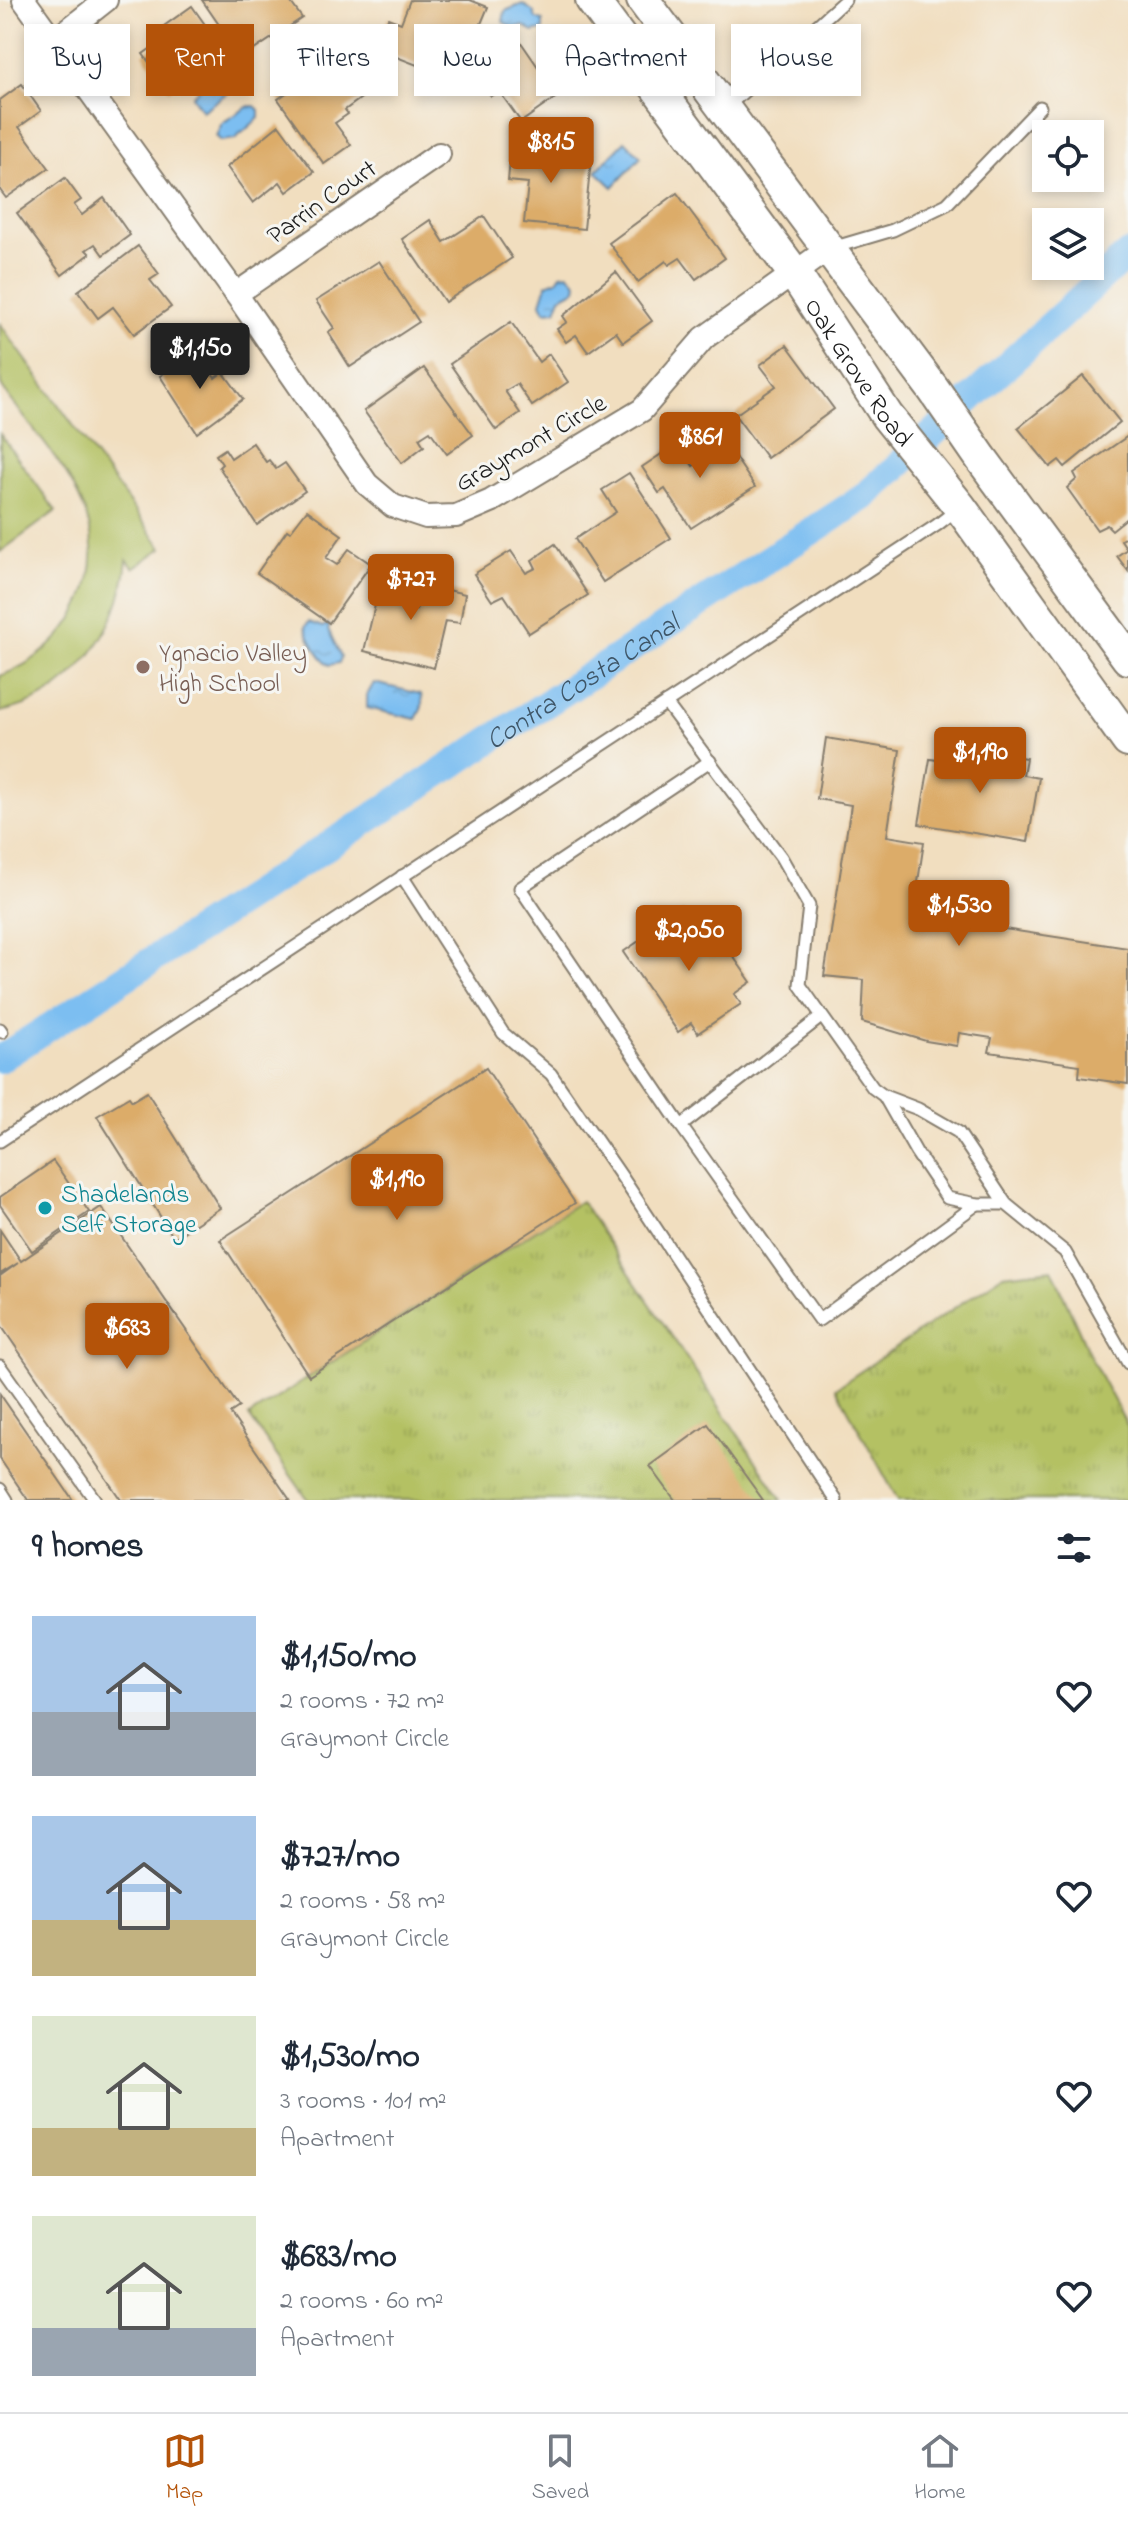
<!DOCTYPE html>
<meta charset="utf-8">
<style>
:root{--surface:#fff;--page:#f2f2f3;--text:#1f2937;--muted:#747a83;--line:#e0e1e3;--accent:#b45309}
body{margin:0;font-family:"Indie Flower",sans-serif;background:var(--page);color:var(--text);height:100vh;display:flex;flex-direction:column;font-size:30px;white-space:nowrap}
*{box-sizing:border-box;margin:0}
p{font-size:26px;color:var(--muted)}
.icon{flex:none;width:44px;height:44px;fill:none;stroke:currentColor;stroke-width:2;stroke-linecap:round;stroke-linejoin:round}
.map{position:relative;height:1500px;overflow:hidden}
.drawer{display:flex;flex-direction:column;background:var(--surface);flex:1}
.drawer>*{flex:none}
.top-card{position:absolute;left:24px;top:24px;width:1080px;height:72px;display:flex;gap:16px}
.tools{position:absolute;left:1032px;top:120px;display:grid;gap:16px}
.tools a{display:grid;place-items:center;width:72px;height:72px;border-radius:0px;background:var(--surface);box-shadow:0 4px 12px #0003;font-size:40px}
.price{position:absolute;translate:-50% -68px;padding:0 18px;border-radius:8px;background:var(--accent);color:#fff;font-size:26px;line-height:52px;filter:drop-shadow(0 2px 4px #0008)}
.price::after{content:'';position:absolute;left:50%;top:48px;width:24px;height:18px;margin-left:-12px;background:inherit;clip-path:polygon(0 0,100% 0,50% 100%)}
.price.on{background:#222;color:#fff}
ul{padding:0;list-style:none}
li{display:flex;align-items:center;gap:24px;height:200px;padding:0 32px}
li span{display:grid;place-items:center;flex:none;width:224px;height:160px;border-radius:0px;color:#555}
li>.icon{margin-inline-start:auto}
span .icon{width:96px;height:96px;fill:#fffc;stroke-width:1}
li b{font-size:34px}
h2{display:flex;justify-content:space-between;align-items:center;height:96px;padding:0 32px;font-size:34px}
.chip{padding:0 28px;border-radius:0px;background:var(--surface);box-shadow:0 4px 12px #0003;font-size:28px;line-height:72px}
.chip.on{background:var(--accent);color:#fff}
.dock{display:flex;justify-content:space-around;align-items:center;height:112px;border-top:2px solid var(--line);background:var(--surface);font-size:22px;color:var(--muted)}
.dock a{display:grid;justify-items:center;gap:4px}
.dock .on{color:var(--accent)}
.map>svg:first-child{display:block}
</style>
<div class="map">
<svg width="1128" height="1500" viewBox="0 0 1128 1500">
<defs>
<pattern id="grass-tufts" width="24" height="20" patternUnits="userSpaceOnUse" patternTransform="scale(2)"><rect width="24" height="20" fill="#b4c163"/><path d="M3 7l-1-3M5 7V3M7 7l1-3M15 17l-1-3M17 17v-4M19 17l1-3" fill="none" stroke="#9aa555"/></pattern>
<pattern id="water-ripples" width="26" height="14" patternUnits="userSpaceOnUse" patternTransform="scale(2)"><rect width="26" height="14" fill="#7cbef1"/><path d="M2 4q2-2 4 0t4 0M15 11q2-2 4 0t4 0" fill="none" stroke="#6ba3ce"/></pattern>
</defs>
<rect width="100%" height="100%" fill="#f6f6f2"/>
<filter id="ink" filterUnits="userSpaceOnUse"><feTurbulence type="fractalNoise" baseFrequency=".0125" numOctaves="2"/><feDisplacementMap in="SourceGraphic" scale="16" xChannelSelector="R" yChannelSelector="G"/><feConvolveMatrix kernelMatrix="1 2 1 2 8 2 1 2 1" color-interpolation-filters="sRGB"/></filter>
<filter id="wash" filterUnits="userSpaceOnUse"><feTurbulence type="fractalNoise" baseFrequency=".006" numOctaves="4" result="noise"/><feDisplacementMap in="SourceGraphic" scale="32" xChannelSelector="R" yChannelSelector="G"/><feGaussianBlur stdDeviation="1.8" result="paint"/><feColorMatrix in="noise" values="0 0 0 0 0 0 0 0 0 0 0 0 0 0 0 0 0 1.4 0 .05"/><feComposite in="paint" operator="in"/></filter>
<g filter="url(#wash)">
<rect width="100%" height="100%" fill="#f1debf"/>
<g fill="url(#grass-tufts)" stroke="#686e40" stroke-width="2">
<polygon points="581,1201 782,1500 308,1500 249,1416"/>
<polygon points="1052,1269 1091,1358 1128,1427 1128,1500 898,1500 836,1388 1003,1275"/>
</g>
<g fill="#b4c163" stroke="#686e40" stroke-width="2">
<path d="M0,324L162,548L134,568L127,560C120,631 73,698 0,712V676C74,649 116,569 78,495C63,464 39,437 19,410C13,402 5,393 1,385C0,373 0,339 0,324Z"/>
<polygon points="0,434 56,511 0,552"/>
</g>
<g fill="url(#water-ripples)" stroke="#4c6d86" stroke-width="2">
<polygon points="523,4 534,12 536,19 543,21 543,30 533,32 524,26 512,27 503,22 505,11"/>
<polygon points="212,67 233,72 230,91 202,111 192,96 208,80"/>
<polygon points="249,106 255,106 259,110 259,118 235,139 221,141 216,136 222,123"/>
<polygon points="625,141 641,157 613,187 596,171"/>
<polygon points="568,273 577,283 576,289 561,297 556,310 545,311 541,303 547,284 557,280 561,274"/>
<path d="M309,622L323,627L327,624L330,626L328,629L341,657L339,663L329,665C317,655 310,642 305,627Z"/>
<path d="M374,683L421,694C423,710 423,705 416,719L367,708V695Z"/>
</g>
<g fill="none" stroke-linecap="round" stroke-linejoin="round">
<path stroke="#7cbef1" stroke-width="28" id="s1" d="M0,1059L864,497L1128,254"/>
</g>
<g id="blocks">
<g fill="#dcac69">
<polygon points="202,0 289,0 302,18 242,58"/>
<polygon points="410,0 470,0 488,7 468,55 463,53 455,74 430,64 438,44 427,40 417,65 376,49 388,18 401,23"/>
<polygon points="192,6 225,53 169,90 143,54 171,34 164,26"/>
<polygon points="518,38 558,96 521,122 499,91 491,96 473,70"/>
<polygon points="344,52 372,90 345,110 348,114 335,123 351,145 324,164 278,99"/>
<polygon points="22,84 41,111 19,127 49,168 6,198 0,190 0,100"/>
<polygon points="279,125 314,172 287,192 280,182 253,203 227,167"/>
<polygon points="512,138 545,142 544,155 591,160 584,229 524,223 528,183 508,181"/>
<polygon points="65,178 81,200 74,205 82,215 104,198 130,235 103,255 95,244 86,250 90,254 62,275 17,213"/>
<polygon points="677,193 725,258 696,279 680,258 669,265 666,261 638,282 609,243"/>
<polygon points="484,216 512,258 445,302 402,239 430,220 444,242"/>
<polygon points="138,246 159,274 150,280 171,307 134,334 113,307 98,318 78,291"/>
<polygon points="379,261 419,322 350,367 328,332 334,328 316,301"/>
<polygon points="616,272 652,321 623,342 616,332 588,352 576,335 566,342 557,329 567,322 563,316"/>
<polygon points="511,322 539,362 549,354 568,382 532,406 517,384 505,391 520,413 496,430 450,364"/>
<polygon points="787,345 834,409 767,458 735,415 776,386 760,365"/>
<polygon points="195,351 215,378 223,372 243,399 197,433 160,376"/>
<polygon points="424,368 473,435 447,454 430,431 419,438 424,446 402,463 364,411"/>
<polygon points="1083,376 1120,422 1065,467 1059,460 1050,467 1018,428"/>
<polygon points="721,436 755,487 691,528 665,489 659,493 642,467 678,443 693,466 703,459 698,451"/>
<polygon points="1128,436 1128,517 1112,530 1107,525 1097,530 1067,488 1077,479 1074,473"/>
<polygon points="253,443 266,462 269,460 276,469 285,463 305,491 257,525 219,467 222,464 216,455 225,449 231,458"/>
<polygon points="629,473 671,538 603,582 575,539 616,512 602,490"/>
<polygon points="307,510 342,535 326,558 337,565 349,549 371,564 329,623 257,573 287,530 290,532"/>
<polygon points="1128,535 1128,571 1117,556 1127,549 1121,540"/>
<polygon points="555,544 588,595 529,633 504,595 492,601 474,574 511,551 526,573 536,568 532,560"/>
<polygon points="382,576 410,582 404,608 416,610 423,584 465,594 460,623 445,621 434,668 364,651"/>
<polygon points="826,738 900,750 887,836 924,842 913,915 1128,948 1128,1084 1079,1077 1080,1065 989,1052 992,1038 959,1033 957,1046 926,1041 862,1022 864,980 824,976 851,805 817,799"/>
<polygon points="953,746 1026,758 1023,775 1039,778 1028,842 919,824 930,759 950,762"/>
<polygon points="683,911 696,929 712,926 751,982 734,994 741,1004 698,1033 691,1023 678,1032 623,952"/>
<polygon points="486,1068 575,1203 309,1376 220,1240"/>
<polygon points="147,1092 220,1208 174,1238 97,1116 129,1097 132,1101"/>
<polygon points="53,1161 89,1212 32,1251 0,1205 0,1197"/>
<polygon points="101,1207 239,1407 230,1413 290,1500 121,1500 0,1324 0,1276 18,1263 0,1274 0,1230 21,1261"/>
<polygon points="0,1394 73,1500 28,1500 0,1459"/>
<polygon points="708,1424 763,1500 675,1500 650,1466"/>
</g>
</g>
</g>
<g filter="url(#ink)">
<use href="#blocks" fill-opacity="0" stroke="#867d6e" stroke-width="2"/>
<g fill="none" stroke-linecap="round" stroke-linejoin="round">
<g stroke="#867d6e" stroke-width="15">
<g id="lane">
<polyline points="728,106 845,0"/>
<polyline points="832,248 893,230 947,204 1040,107"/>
<polyline points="666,703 781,857 809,906 800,985 873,1088 884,1096 916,1152 947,1198 977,1204 1006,1204 1065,1252 1128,1363"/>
<polyline points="402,876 503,1033 551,1074 622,1177 836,1500"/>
<polyline points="821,1017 681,1126 819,1320 977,1204"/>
<polyline points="0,1029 2,1032"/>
<polyline points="884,1096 918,1109 958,1132 1006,1204"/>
<polyline points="681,1126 520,888 710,761"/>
<polyline points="0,1141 937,525 959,508"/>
<polyline points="0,1366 95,1500"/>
<polyline points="0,1489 7,1500"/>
</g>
</g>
<g stroke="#867d6e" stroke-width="26">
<g id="street">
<polyline points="24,0 236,294 367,484 393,506 426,517 456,516 491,501 642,410 704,338 828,249"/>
<polyline points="54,41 106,0"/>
<polyline points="236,294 439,154"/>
</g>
</g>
<g stroke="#867d6e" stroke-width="36">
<g id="secondary">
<path id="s2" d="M592,0L794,273L887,416L960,507L1128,741"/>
<polyline points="643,0 934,390 981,458 1128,658"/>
</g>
</g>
<use href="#lane" stroke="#fff" stroke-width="11"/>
<use href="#street" stroke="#fff" stroke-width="22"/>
<use href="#secondary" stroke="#fff" stroke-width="32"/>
</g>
</g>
<circle fill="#8d6e63" stroke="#f6f6f2" stroke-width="3" cx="143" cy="667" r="8"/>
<circle fill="#0f9aa8" stroke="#f6f6f2" stroke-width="3" cx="45" cy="1208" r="8"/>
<g text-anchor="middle" stroke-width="6" stroke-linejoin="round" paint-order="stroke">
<g font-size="26" fill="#1c1c1c" stroke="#f6f6f2">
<text transform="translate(321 201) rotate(-35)" y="9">Parrin Court</text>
<text dy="9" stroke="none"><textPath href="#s2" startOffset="458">Oak Grove Road</textPath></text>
<text transform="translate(530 442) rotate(-30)" y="9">Graymont Circle</text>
</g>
<g font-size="26" fill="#785e54" stroke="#f6f6f2" text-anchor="start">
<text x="159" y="661">Ygnacio Valley<tspan x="159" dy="30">High School</tspan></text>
</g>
<g font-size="26" fill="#0d838f" stroke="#f6f6f2" text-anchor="start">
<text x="61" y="1202">Shadelands<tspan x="61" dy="30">Self Storage</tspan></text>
</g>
<g font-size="28" font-style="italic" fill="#3e5567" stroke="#f6f6f2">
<text dy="10" stroke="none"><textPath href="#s1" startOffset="694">Contra Costa Canal</textPath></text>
</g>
</g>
</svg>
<div class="tools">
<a><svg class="icon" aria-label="locate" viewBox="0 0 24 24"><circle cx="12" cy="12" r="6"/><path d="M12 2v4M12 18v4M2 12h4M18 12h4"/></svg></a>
<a><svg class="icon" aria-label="layers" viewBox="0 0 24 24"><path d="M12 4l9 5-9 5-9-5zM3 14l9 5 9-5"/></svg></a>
</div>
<b class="price" style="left:551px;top:185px">$815</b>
<b class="price on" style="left:200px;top:391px">$1,150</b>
<b class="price" style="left:700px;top:480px">$861</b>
<b class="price" style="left:411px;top:622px">$727</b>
<b class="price" style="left:980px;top:795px">$1,190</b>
<b class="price" style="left:959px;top:948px">$1,530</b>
<b class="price" style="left:689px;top:973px">$2,050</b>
<b class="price" style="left:397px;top:1222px">$1,190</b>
<b class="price" style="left:127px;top:1371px">$683</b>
<div class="top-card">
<a class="chip">Buy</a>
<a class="chip on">Rent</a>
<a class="chip">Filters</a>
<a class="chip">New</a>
<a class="chip">Apartment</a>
<a class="chip">House</a>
</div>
</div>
<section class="drawer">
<h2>9 homes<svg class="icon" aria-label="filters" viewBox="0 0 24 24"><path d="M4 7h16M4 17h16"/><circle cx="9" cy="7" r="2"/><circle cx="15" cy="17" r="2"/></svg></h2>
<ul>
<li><span style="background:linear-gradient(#a9c7e8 60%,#9aa5b1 0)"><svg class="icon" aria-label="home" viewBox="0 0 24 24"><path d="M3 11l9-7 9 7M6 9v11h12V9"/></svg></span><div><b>$1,150/mo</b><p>2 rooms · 72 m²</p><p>Graymont Circle</p></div><svg class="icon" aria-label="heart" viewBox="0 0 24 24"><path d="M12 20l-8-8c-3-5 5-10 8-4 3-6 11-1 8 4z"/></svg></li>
<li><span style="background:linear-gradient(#a9c7e8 65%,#c2b280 0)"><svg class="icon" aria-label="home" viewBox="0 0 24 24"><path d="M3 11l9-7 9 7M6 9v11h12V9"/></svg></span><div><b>$727/mo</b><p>2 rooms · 58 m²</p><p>Graymont Circle</p></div><svg class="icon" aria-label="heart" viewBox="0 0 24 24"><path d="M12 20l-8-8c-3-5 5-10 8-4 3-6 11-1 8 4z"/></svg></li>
<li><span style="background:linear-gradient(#dfe7d0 70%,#c2b280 0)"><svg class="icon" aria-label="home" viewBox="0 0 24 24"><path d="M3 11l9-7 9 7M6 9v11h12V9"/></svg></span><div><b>$1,530/mo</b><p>3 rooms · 101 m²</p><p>Apartment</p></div><svg class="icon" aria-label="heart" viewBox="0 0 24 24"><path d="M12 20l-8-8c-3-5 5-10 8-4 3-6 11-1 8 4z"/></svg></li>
<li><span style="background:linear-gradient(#dfe7d0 70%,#9aa5b1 0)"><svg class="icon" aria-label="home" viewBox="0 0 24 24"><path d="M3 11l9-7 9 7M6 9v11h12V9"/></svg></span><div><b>$683/mo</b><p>2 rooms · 60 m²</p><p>Apartment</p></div><svg class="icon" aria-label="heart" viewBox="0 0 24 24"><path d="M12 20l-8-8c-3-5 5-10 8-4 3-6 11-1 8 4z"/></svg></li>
</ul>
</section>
<nav class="dock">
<a class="on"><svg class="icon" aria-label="map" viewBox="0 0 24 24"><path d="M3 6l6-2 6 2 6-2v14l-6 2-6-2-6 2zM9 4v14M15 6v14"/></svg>Map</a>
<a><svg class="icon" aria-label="saved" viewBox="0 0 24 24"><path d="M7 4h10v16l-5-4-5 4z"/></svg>Saved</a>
<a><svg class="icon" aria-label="home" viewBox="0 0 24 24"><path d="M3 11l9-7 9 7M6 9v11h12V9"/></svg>Home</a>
</nav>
